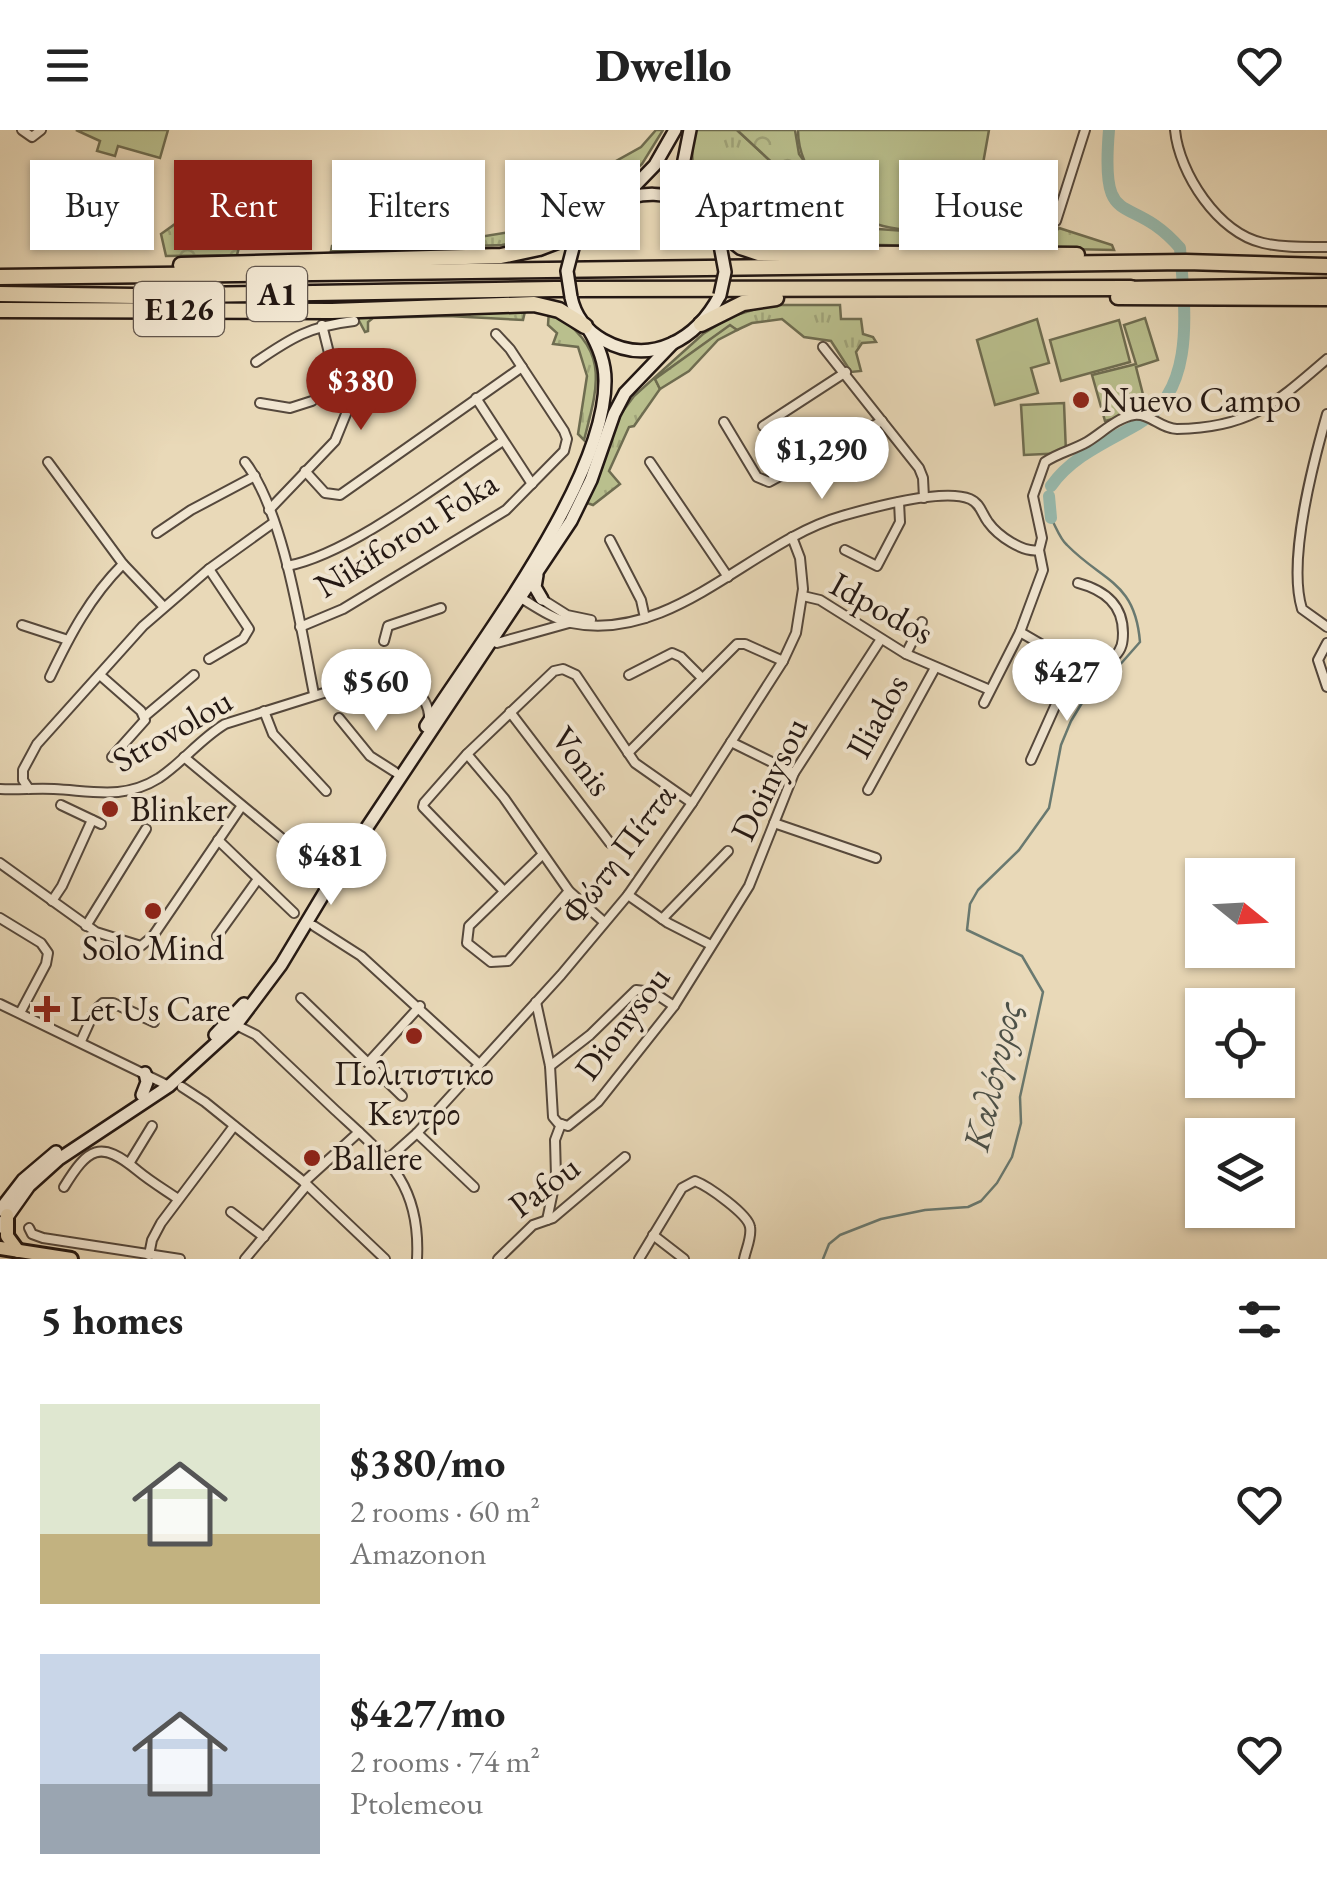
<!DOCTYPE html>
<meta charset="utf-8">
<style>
:root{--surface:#fff;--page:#f6f6f6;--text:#222;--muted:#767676;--accent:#8f2418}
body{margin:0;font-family:"EB Garamond",serif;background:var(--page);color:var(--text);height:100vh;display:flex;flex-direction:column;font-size:38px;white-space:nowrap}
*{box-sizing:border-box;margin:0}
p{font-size:32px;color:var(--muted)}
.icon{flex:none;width:55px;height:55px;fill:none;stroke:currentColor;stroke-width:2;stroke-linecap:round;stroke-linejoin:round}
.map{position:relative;height:1129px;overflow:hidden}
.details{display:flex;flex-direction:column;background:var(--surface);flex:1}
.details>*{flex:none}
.guide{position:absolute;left:30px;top:30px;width:1268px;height:90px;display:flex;gap:20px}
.needle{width:65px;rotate:108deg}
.fabs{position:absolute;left:1185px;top:728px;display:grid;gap:20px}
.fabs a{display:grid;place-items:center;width:110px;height:110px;border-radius:0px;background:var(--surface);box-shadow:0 2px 8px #0004;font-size:50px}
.price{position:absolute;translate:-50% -85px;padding:0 22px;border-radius:35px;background:#fff;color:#222;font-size:32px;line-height:65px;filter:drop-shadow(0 2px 5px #0008)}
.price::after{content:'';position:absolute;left:50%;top:60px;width:30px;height:22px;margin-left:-15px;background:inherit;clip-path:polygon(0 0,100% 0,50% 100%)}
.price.selected{background:var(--accent);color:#fff}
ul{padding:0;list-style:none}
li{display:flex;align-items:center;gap:30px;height:250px;padding:0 40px}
li span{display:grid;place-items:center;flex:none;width:280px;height:200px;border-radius:0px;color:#555}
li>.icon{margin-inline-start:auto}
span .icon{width:120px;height:120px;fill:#fffc;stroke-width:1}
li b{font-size:42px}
h2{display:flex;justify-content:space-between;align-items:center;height:120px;padding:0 40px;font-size:42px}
.pill{padding:0 35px;border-radius:0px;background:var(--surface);box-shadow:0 2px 8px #0004;font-size:35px;line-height:90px}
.pill.selected{background:var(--accent);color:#fff}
header{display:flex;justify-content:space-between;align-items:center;height:130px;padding:0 40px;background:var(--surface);font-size:45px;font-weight:800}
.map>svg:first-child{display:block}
</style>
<header><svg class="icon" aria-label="menu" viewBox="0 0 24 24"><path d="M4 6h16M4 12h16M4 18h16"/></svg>Dwello<svg class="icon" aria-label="heart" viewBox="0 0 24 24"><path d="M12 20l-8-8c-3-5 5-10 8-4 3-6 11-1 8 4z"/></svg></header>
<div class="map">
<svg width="1327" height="1129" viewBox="0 0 1327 1129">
<defs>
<pattern id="grass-tufts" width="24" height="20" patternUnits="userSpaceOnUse" patternTransform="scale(2.5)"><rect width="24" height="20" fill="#b9bf8d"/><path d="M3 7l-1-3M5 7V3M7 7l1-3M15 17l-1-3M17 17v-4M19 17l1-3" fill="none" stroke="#9fa379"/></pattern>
<pattern id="forest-crowns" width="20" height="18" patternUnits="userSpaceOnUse" patternTransform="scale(2.5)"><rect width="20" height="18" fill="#b9bf8d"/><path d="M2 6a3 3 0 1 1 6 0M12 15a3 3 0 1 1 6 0" fill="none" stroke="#9fa379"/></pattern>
</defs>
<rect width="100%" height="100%" fill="#e9d9b8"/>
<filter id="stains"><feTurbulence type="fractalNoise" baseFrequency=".002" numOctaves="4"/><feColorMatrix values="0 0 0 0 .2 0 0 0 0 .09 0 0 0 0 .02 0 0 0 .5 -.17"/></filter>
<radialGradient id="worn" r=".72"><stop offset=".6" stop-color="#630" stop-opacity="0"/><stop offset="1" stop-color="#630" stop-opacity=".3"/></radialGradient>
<g fill="url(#grass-tufts)" stroke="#6e6c50" stroke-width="2.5">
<polygon points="656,0 663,0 642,34 601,70 547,106 502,115 331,121 332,116 430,115 534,98 568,78 568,66 581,80 611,56 600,40 641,17"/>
<path d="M695,0H737L778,38L780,65L797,86L793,94L778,97L763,94L759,109C752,107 742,105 735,101C703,82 685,36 695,0Z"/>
<polygon points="769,175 840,175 841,189 861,189 863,204 873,207 876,212 862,213 856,222 861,241 851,242 831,211 804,207 782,189 752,193 737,200 730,196 655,249 660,259 634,296 629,297 609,341 620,354 593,375 587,373 620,285 634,266 703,204 730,187"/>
<polygon points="526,177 523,190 448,186 373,188 368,192 368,201 365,202 357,187"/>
<path d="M549,180C609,218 600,249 584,310L578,304L587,246L578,217L553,214L557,203L548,195Z"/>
</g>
<g fill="url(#forest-crowns)" stroke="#6e6c50" stroke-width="2.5">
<polygon points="737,0 795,0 799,24 838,78 878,99 1045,111 1059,98 1112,115 1114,120 790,113 759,109 763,94 778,97 792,94 796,86 780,66 778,38"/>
<polygon points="189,84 203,114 239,117 237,125 166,126 161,104"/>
<polygon points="730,195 737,200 718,210 689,241 660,259 655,249"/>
</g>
<g fill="#b9bf8d" stroke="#6e6c50" stroke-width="2.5">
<polygon points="76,0 168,0 160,28 118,16 115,26 97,21 100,11"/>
<path d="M798,0H989L971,101C942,100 910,103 883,96C840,85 798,45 798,0Z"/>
<polygon points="1145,188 1158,230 1136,237 1147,280 1105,291 1092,245 1136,234 1124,195"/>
<polygon points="1037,189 1049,233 1031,238 1038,263 995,275 977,210"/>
<polygon points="1119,190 1130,232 1061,251 1050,210"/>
<polygon points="1064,273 1066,323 1024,325 1021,275"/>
</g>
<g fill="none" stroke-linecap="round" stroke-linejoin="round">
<path stroke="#697970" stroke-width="2.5" d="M823,1129L829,1114L840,1105L881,1089L925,1080L968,1077L981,1071L997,1053L1012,1027L1021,993L1020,967L1043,862L1022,826L967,800L970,774L978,760L1019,720L1049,678L1061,615L1071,591L1088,563L1110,546L1140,512C1135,451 1103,452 1067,415C1060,409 1056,397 1051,388"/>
<g stroke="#97baae" stroke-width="12">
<path d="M1051,356C1072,326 1107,312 1138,294C1198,260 1184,175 1180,118C1129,59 1100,106 1109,0"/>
<polyline points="1049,366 1051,388"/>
</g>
<g stroke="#55483c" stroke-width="12">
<g id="minor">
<polyline points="22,0 32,7 41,0"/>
<path d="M1175,0C1179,43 1218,103 1263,113C1283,118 1307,117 1327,117"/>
<polyline points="1056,91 1085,0"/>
<polyline points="823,217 919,338 923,348 924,368"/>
<path d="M256,232C291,208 310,196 354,191"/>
<polyline points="476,268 532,354"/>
<polyline points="260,273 290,278 312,271"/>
<path d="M1327,284C1313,333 1287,430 1302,479L1327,497"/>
<polyline points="724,292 757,347 769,352 882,291"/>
<polyline points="763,296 846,242"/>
<polyline points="48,332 123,434 163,476"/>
<path d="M245,332C284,382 301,500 314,564"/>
<polyline points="650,332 728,447"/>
<polyline points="305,341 325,363 340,365 522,237"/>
<polyline points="269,380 335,311 348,279 348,269 331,231 322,195"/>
<polyline points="157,403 191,380 255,346"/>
<polyline points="610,410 641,470 645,488"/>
<polyline points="845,420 877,436 900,392 899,372"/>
<path d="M287,436C351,424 447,348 503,311"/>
<path d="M516,465C533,475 552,489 571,493C672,514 753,411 842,386C870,378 943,358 970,369C980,373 982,384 988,392C998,406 1023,423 1039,420"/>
<polyline points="803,466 820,470 906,524 990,560"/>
<polyline points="540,468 567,485 591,490"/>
<polyline points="22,495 68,510"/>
<polyline points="300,497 343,479 506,380 564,321 567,309 564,301 510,219 496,204"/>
<polyline points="1020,502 1063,527 1070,543 1031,630"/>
<polyline points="384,511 388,496 441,478"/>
<polyline points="497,513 569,493"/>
<polyline points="1327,513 1318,530 1327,557"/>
<polyline points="906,524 922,492"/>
<polyline points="209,529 243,509 249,499 209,439"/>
<path d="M1070,543C1086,539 1104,538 1115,526C1122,519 1123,512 1123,503C1123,474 1104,460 1078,453"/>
<polyline points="100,545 141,581 145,590 112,627"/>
<polyline points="629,545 672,523 681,527 702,548"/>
<path d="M50,547C70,505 90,467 123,434"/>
<path d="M984,573L1020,502L1043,440L1039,420L1042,408L1033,366L1045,332C1058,323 1073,320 1087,312C1102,303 1116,288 1134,285C1150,283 1161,299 1177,299C1250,298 1276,273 1327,229"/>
<polyline points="264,581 273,604 326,661"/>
<polyline points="510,582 610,713"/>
<polyline points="144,587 194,545"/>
<polyline points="339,588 370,626 395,642"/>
<polyline points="731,612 794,643"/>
<polyline points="628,623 737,514 745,514 783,531"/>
<polyline points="467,624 504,668 569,761 604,792"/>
<polyline points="184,627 332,750"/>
<path d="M0,659C18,660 36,658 54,659C93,661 124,670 159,648C183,632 200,609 225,594L378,546C402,546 431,564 429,591"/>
<polyline points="29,659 23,650 23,640 37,614 143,496 209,439 273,393"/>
<polyline points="868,660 935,538"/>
<polyline points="61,675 101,694"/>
<polyline points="774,693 876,728"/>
<polyline points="218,710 294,783"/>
<polyline points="542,725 469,796 467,813 491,832 508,831 569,761"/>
<polyline points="0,733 96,802 141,816 153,806 241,677"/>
<polyline points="504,761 423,677 424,673 467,624 554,541 563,539 576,545 635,633 692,673"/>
<polyline points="628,765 668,793 711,815"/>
<polyline points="52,771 62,756 92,690"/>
<polyline points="0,788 41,813 48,823 46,834 20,883"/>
<polyline points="662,789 728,721"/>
<polyline points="86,796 146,699"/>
<polyline points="314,796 361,826 479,934"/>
<polyline points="217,806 258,749"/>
<polyline points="301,868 402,966"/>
<polyline points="536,872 550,936 553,987 558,993 568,996 598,972 674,876 749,756 794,643 881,509"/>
<polyline points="0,874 169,956"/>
<path d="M236,895L256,905C282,930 309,955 335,980C386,1027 421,1053 417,1129"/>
<polyline points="81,911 95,880 103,873 113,873 154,892"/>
<polyline points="368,933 420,876"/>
<polyline points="550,936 590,905 636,860 653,862 674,876"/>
<polyline points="182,957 205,972 304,1052 385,1129"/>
<polyline points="417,1003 474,1057"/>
<polyline points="388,1029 417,1003 561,845 628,765 692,673 783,531 796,503 803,459 800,428 792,407"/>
<polyline points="130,1032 152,996"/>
<polyline points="304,1052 359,1002"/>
<path d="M64,1057C88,1018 100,1009 138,1041C150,1051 165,1060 178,1069"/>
<polyline points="231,1082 264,1107"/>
<polyline points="547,1090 556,1047 555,1010 561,994"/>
<polyline points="29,1098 32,1104 43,1108 180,1129"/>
<polyline points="653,1105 684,1129"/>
<polyline points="149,1125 152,1110 161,1093 234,996"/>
<polyline points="245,1129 307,1055"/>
<polyline points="498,1129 533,1095 553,1088 625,1027"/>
<path d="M639,1129L682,1058L695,1051C708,1056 748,1084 750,1097C752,1107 746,1119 744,1129"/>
</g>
</g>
<g stroke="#241813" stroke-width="16">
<g id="secondary">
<polyline points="690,0 682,40 696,77"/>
<polyline points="624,67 655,35 675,0"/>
<path d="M579,106C616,51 695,47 720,115"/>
<path d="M571,167C575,186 587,201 603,210C651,237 697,209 720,165"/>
<polyline points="537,445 535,457 542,469"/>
<path d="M426,596C480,512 606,349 605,250C605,233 598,215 589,200"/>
<polyline points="215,905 244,874"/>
<polyline points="142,965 147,952 145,943"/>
<polyline points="0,1080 23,1050 56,1022"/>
<polyline points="0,1097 29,1056 59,1029 169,956 236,895 281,835 332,750 571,391 591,350 614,284 625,263 673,213"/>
</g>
</g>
<g stroke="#241813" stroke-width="18">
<g id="primary">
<polyline points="7,1085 7,1106 18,1121"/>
<polyline points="0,1118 71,1129"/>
</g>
</g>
<g stroke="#241813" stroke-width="19">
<g id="motorway">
<polyline points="708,91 741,117 759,123 1077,125"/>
<polyline points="181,135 501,126 539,118 581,102"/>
<polyline points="0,147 1186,132 1327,136"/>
<polyline points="1122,159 1327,156"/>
<polyline points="0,164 134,166 555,159 1131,158"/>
<polyline points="1118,167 1327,168"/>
<polyline points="0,180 332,181 534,174 559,180 585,196"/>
<polyline points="701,194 743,173 776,168"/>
</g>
</g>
<use href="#minor" stroke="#f1e6d1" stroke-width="8"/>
<use href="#secondary" stroke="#f1e6d1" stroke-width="11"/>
<use href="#primary" stroke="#e9d9b8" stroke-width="12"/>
<use href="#motorway" stroke="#e9d9b8" stroke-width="14"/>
<g stroke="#241813" stroke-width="16" stroke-linecap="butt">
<g id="secondary-bridge">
<polyline points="720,115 725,142 720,165"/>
<polyline points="571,167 567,141 574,114"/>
</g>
</g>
<use href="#secondary-bridge" stroke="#f1e6d1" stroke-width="11"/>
</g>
<g fill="#8f2418" stroke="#f1e6d1" stroke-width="4">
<circle cx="1081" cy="270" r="10"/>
<circle cx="110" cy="679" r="10"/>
<circle cx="153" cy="781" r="10"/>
<path d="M42 864h10v10h10v10h-10v10h-10v-10h-10v-10h10z"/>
<circle cx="414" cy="906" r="10"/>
<circle cx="312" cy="1028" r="10"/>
</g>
<g text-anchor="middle" stroke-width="8" stroke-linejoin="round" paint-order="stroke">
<g fill="#f1e6d1" stroke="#62564c" stroke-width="2.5">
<rect x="247" y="137" width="60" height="54" rx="8"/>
<rect x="134" y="152" width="90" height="54" rx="8"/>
</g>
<g font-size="32" font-weight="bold" fill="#241813">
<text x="277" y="175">A1</text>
<text x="179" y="190">E126</text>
</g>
<g font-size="35" fill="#241813" stroke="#f1e6d1" text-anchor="start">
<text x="1101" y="282">Nuevo Campo</text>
<text x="130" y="691">Blinker</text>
<text x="153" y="830" text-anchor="middle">Solo Mind</text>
<text x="70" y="891">Let Us Care</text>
<text x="414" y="955" text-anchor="middle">Πολιτιστικο<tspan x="414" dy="40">Κεντρο</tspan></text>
<text x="332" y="1040">Ballere</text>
</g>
<g font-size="35" fill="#241813" stroke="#f1e6d1">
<text transform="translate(406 404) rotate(-32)" y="12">Nikiforou Foka</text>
<text transform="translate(882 478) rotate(29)" y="12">Idpodos</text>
<text transform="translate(877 586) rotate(-61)" y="12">Iliados</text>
<text transform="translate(172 600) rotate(-30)" y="12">Strovolou</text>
<text transform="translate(582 631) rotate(53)" y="12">Vonis</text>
<text transform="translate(769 649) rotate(-64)" y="12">Doinysou</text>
<text transform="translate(618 724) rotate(-53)" y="12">Φώτη Πίττα</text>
<text transform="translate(622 893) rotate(-53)" y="12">Dionysou</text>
<text transform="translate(544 1056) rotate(-37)" y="12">Pafou</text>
</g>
<g font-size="38" font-style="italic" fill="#4c5149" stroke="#f1e6d1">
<text transform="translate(992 946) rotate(-77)" y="13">Καλόγυρος</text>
</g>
</g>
<rect width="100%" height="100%" filter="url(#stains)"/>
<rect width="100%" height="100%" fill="url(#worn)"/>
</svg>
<div class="fabs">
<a><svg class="needle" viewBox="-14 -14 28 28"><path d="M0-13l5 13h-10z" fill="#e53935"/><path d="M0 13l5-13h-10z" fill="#767676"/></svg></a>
<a><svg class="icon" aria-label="locate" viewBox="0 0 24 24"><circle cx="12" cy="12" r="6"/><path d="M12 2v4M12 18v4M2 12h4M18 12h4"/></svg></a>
<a><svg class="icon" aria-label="layers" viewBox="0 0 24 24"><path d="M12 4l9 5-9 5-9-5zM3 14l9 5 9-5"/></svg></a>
</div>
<b class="price selected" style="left:361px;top:303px">$380</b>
<b class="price" style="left:822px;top:372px">$1,290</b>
<b class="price" style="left:1067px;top:594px">$427</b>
<b class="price" style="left:376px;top:604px">$560</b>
<b class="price" style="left:331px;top:778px">$481</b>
<div class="guide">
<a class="pill">Buy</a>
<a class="pill selected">Rent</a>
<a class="pill">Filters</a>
<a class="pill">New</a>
<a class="pill">Apartment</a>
<a class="pill">House</a>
</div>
</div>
<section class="details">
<h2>5 homes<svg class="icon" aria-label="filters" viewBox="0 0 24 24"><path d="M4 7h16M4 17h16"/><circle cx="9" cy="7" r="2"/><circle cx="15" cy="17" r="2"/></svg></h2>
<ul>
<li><span style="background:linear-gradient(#dfe7d0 65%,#c2b280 0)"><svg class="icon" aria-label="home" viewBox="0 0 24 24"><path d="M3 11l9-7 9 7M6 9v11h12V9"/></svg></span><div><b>$380/mo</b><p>2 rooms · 60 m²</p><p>Amazonon</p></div><svg class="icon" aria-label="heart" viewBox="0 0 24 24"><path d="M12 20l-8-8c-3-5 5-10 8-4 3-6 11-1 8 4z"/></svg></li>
<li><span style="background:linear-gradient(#c9d6e8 65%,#9aa5b1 0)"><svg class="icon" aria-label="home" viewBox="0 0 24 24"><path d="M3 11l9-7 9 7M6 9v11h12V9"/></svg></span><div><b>$427/mo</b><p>2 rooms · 74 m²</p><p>Ptolemeou</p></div><svg class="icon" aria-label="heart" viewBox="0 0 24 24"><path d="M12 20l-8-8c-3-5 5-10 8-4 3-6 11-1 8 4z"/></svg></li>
</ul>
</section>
